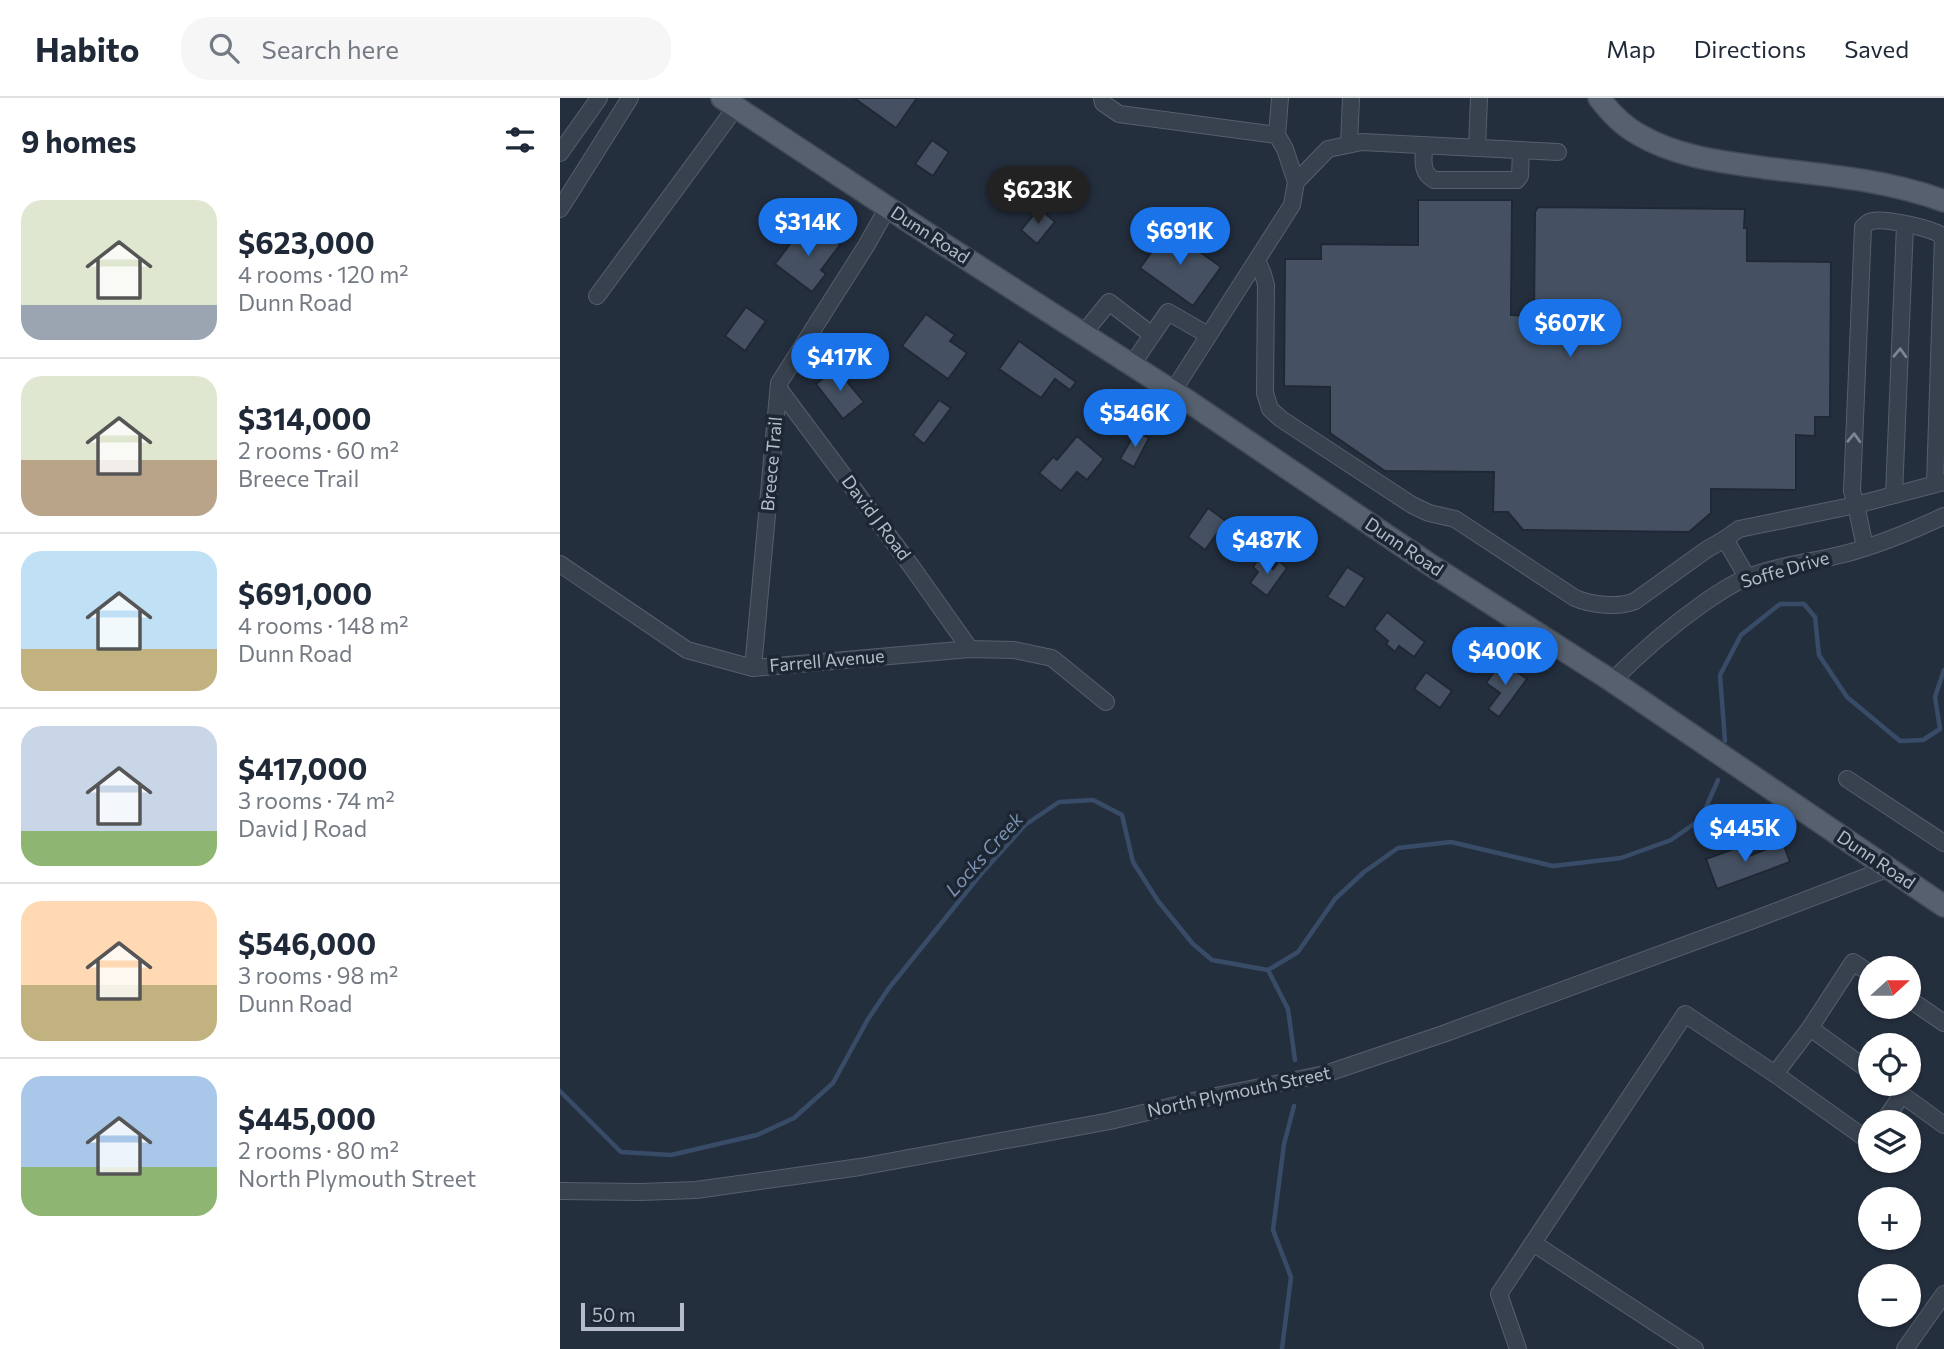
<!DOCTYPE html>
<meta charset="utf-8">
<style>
:root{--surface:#fff;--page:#f6f6f7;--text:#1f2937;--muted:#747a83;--line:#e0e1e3;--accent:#1a73e8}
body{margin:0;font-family:Commissioner,sans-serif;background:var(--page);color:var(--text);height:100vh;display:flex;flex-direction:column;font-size:26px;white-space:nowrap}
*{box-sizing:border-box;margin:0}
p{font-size:23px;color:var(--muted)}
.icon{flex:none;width:38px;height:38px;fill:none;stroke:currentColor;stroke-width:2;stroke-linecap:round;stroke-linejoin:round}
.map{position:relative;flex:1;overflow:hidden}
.details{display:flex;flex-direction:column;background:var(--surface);width:560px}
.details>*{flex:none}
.needle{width:46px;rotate:69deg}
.tools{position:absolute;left:1298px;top:858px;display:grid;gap:14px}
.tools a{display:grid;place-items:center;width:63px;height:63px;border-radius:50%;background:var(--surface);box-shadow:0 2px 5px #0004;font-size:35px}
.scale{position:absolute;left:21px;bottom:18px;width:103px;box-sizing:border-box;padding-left:7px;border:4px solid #b4bcc9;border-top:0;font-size:19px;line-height:24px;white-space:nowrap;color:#b4bcc9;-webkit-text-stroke:5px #1d2633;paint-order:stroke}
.price{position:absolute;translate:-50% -60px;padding:0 16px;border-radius:24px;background:var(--accent);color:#fff;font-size:23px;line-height:46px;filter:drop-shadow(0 2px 4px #0008)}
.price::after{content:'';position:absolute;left:50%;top:42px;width:21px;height:16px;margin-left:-10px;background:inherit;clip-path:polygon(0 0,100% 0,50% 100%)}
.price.on{background:#222;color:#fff}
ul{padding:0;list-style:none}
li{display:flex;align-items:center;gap:21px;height:175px;padding:0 21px}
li+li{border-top:2px solid var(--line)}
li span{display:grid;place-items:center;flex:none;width:196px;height:140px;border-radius:21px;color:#555}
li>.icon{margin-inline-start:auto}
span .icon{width:84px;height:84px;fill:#fffc;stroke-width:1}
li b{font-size:30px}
h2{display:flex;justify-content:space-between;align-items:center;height:84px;padding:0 21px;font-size:30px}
header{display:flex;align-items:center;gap:42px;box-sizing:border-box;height:98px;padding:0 35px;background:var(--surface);border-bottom:2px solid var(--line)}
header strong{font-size:33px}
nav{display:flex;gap:38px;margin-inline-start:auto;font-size:24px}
.search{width:490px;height:63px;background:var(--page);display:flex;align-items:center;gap:18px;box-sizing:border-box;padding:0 24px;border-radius:28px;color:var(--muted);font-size:26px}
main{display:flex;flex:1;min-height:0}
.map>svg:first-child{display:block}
</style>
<header>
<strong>Habito</strong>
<div class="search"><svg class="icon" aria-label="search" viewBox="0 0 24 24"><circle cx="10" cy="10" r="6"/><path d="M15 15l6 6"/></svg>Search here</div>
<nav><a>Map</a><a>Directions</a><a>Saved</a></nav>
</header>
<main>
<section class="details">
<h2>9 homes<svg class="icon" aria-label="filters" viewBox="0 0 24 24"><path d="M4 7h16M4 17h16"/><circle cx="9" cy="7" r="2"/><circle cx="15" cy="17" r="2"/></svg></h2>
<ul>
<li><span style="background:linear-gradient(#dfe7d0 75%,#9aa5b1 0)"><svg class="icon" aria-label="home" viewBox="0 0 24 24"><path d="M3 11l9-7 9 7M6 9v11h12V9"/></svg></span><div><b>$623,000</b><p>4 rooms · 120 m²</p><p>Dunn Road</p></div></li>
<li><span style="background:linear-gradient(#dfe7d0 60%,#b9a48a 0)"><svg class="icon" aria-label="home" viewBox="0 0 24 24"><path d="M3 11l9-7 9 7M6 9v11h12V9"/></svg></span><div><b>$314,000</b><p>2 rooms · 60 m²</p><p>Breece Trail</p></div></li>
<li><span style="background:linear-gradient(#bfe0f5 70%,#c2b280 0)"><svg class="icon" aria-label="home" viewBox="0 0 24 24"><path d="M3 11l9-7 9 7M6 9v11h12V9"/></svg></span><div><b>$691,000</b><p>4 rooms · 148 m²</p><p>Dunn Road</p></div></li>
<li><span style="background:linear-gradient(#c9d6e8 75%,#8fb573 0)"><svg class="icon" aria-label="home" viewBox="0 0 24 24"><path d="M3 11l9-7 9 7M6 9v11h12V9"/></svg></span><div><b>$417,000</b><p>3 rooms · 74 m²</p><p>David J Road</p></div></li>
<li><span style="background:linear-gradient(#ffd9b3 60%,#c2b280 0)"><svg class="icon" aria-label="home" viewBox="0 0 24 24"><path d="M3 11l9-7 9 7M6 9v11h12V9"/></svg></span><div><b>$546,000</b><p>3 rooms · 98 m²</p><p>Dunn Road</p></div></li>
<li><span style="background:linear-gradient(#a9c7e8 65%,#8fb573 0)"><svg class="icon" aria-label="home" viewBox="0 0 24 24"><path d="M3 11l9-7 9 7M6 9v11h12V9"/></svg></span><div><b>$445,000</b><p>2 rooms · 80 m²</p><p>North Plymouth Street</p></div></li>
</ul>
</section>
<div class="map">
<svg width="1384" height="1251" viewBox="0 0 1384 1251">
<rect width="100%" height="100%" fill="#242f3e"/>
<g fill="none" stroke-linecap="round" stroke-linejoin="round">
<g stroke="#394c67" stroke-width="4.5">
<polyline points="1165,643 1160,577 1181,537 1220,506 1244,506 1255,519 1259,557 1287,599 1340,643 1363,642 1380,631 1375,599 1384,572"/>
<polyline points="708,872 728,911 735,962"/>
<polyline points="0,993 61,1054 111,1057 197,1037 234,1020 273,985 308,921 329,890 421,776 465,727 499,704 533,702 562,717 573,764 598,803 633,846 652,862 708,872 738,854 775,801 804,774 838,750 891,744 993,768 1061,760 1111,742 1141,721 1158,682"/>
<polyline points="722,1251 731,1179 713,1132 724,1046 734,1008"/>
</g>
</g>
<g fill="#455162" stroke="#1f2835" stroke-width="2">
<polygon points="294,0 357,0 336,30"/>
<polygon points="372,42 389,54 373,78 355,66"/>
<polygon points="858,102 952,102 951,217 974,218 975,114 978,109 1185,111 1184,130 1187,130 1187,163 1271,164 1270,319 1255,319 1255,338 1236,337 1236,392 1151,391 1151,415 1129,434 963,432 948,414 933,414 934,374 825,373 770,335 770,289 724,288 725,161 761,161 761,146 858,147"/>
<polygon points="479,110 495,124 477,146 461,132"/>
<polygon points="254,127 280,147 261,172 266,176 252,194 215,166 236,138 242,142"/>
<polygon points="608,131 661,169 633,208 580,170"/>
<polygon points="186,209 206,223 185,253 165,238"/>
<polygon points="366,216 395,237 390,243 407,255 388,281 342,248"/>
<polygon points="459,243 516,284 510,292 495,281 481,300 439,271"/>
<polygon points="276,270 304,304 283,321 256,286"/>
<polygon points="379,302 391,310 364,346 353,337"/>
<polygon points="576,333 589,340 574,369 560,361"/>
<polygon points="517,338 544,361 527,382 517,374 501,393 479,375 493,359 497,362"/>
<polygon points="648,410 666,423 645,452 628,439"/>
<polygon points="699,460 713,471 719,463 727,470 707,498 690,485 698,474 693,469"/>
<polygon points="787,469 805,480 785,510 767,499"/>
<polygon points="827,514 865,544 854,559 839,548 835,554 826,546 828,543 814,531"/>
<polygon points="942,563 967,581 939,619 928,611 940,595 926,585"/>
<polygon points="866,574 892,593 880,610 854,591"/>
<polygon points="1223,745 1230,764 1157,791 1146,761 1182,748 1186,759"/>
</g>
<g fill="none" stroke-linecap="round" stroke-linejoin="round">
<g stroke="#565f6c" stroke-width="18">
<g id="minor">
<polyline points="542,0 543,5 559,16 717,37"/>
<polyline points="789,46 791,0"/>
<path d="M864,47C864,61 860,74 874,82H957L960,78L961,52"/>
<polyline points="917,50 919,0"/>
<polyline points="0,55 39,0"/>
<polyline points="736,84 768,51 802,44 998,54"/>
<polyline points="0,111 70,0"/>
<path d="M697,162L703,176L706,187L705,295L710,311L721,321L852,407L869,415L895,421L1015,500C1031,507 1059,510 1075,503L1146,452L1165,441"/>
<polyline points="37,198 176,9"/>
<polyline points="523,236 549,204 592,237 572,267"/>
<polyline points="592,237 608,214 648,237"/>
<polyline points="219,291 349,465 410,551"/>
<polyline points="613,293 732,107 736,84 725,51 717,37 720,0"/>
<polyline points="1375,386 1383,138"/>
<polyline points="1334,397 1345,127"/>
<polyline points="1305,449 1296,407 1384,384"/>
<polyline points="0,466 127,552 193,570 410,551 454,552 492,560 546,604"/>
<path d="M1187,479L1165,441L1179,431L1296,407L1292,393L1303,129C1307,126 1307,124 1312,123C1325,120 1373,130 1384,139"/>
<polyline points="193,570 219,285 306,148 328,109"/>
<path d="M1052,583C1081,554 1111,528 1145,504C1160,494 1174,484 1191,478C1222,466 1253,464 1284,456C1319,447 1352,433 1384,418"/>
<polyline points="1287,681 1384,745"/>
<polyline points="1311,876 1293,864 1250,930 1311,974"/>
<polyline points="1349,901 1384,925"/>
<polyline points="1215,976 1250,930"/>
<polyline points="1326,985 1384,1027"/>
<polyline points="1323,1024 1342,997"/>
<polyline points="0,1093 80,1094 136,1092 300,1069 550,1023 646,1000 765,976 883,936 1196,821 1329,770"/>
<polyline points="973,1145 1135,1251"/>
<polyline points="958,1251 939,1196 1125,916 1215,976 1309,1043 1311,1041"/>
<polyline points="1345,1251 1384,1196"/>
</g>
</g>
<g stroke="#414a57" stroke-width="24">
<g id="major">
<polyline points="162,0 377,142 625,301 866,464 1052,583 1384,808"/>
<path d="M1039,0C1049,13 1063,28 1078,36C1116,59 1163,64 1206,70C1266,77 1327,82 1384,103"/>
</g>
</g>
<use href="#minor" stroke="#38414e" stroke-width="16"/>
<use href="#major" stroke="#56606e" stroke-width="21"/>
</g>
<defs><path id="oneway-chevron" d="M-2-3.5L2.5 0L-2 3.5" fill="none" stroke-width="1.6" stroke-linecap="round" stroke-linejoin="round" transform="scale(1.75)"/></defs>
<g stroke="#7c8592">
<use href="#oneway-chevron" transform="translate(1340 255) rotate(-88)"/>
<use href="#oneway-chevron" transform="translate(1294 340) rotate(-88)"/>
</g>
<g text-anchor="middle" stroke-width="7" stroke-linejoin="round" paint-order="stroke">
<g font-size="18" fill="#b4bcc9" stroke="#1d2633">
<text transform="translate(370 137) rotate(33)" y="6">Dunn Road</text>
<text transform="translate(212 366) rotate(-85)" y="6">Breece Trail</text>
<text transform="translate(316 420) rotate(53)" y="6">David J Road</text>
<text transform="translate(844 449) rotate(34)" y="6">Dunn Road</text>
<text transform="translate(1225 472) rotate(-16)" y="6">Soffe Drive</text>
<text transform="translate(267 563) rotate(-5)" y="6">Farrell Avenue</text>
<text transform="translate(1316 762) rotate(34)" y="6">Dunn Road</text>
<text transform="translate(679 994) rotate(-12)" y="6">North Plymouth Street</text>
</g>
<g font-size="19" font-style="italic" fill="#7c92b1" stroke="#1d2633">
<text transform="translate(424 756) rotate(-48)" y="7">Locks Creek</text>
</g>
</g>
</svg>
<div class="tools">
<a><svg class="needle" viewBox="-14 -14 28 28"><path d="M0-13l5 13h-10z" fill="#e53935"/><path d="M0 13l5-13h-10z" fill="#747a83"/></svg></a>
<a><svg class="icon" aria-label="locate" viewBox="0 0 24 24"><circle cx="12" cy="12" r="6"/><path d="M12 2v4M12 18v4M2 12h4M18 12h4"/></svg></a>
<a><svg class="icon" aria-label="layers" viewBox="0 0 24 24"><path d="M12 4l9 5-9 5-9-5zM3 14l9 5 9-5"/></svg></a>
<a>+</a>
<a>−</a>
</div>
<div class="scale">50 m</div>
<b class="price on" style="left:478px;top:128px">$623K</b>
<b class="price" style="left:248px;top:160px">$314K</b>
<b class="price" style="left:620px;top:169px">$691K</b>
<b class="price" style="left:1010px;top:261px">$607K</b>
<b class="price" style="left:280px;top:295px">$417K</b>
<b class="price" style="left:575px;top:351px">$546K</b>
<b class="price" style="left:707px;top:478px">$487K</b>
<b class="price" style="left:945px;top:589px">$400K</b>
<b class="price" style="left:1185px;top:766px">$445K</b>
</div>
</main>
